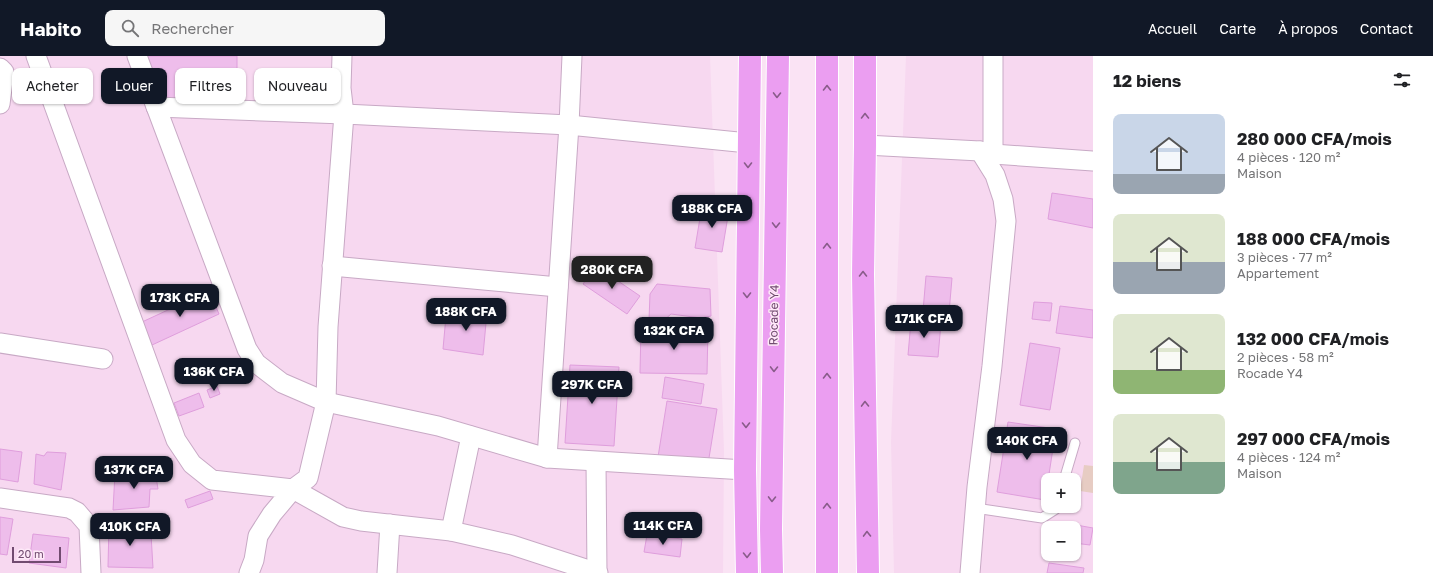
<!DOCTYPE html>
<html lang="fr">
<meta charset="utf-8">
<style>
:root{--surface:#fff;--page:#f6f6f6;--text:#202124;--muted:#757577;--accent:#111827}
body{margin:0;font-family:"Golos Text",sans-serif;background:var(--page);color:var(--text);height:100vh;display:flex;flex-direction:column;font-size:15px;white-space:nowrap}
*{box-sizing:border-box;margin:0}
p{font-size:13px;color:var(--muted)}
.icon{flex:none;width:22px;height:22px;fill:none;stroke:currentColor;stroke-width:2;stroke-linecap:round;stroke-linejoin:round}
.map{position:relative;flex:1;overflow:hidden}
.sheet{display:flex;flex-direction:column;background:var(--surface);width:340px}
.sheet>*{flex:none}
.guide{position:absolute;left:12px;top:12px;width:380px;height:36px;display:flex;gap:8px}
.buttons{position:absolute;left:1041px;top:417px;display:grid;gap:8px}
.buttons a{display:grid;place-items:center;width:40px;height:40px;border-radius:8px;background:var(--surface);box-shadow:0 1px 3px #0004;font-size:20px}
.scale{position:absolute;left:12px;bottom:10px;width:49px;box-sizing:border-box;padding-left:4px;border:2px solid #714b70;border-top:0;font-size:11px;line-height:14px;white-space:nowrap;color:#714b70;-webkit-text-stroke:3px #fee9f8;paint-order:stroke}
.price{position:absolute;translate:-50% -34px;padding:0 9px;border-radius:8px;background:var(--accent);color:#fff;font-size:13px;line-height:26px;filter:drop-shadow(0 1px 2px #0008)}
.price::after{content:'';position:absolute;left:50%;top:24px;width:12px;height:9px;margin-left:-6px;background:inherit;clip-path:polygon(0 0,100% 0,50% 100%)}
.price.active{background:#222;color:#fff}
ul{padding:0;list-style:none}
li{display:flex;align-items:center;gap:12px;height:100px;padding:0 20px}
li span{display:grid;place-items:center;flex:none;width:112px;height:80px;border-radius:8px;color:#555}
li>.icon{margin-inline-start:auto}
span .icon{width:48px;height:48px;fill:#fffc;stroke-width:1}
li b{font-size:17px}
h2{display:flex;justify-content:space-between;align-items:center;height:48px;padding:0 20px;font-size:17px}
.chip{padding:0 14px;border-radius:8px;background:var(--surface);box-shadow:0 1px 3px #0004;font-size:14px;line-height:36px}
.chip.active{background:var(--accent);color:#fff}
header{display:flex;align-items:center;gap:24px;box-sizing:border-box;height:56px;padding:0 20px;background:var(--accent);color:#fff}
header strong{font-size:19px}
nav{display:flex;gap:22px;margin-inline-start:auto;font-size:14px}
.search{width:280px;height:36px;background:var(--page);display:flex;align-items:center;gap:10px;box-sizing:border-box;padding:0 14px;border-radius:8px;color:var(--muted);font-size:15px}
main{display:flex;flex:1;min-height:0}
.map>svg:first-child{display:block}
</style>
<header>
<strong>Habito</strong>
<div class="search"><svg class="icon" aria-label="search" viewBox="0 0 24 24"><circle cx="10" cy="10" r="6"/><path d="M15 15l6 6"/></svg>Rechercher</div>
<nav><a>Accueil</a><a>Carte</a><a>À propos</a><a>Contact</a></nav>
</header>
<main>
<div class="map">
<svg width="1093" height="517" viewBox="0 0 1093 517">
<rect width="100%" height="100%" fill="#fae3f4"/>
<g fill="#f7d8f0" fill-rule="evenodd">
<polygon points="0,0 710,0 724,395 723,517 0,517"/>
<path d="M906,0H1093V517H894L891,386ZM1048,424H1074V450H1048ZM1048,472H1074V498H1048Z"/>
</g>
<polygon fill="#e7ccc3" points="1084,409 1093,410 1093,437 1080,435"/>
<g fill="#eebdeb" stroke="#df9edc">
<polygon points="147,0 237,0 237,49 161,48 146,14"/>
<polygon points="1052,137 1093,143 1093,172 1048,163"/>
<polygon points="702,150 729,154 722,196 695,192"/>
<polygon points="596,210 640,240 627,258 583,228"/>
<polygon points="926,220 952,222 949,257 923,255"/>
<polygon points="657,228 710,233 711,260 701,262 671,258 661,267 649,264 650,238"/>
<polygon points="209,235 219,258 152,289 142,266"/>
<polygon points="1034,246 1052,247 1050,265 1032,263"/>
<polygon points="465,248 481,250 480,266 486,267 483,299 443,293 446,260 464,262"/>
<polygon points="1060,250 1093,254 1093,282 1056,277"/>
<polygon points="911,265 941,267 938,301 908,299"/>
<polygon points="641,271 708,273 707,318 640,317"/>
<polygon points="1030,287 1060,292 1050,354 1020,349"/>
<polygon points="570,309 619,311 614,390 565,387"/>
<polygon points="665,321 704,328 701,348 662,342"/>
<polygon points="217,330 220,338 210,342 207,334"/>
<polygon points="199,337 204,351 179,360 174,347"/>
<polygon points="667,345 717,353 708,408 658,401"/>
<polygon points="1008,366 1056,373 1045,444 997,436"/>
<polygon points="0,393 22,396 18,426 0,423"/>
<polygon points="47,396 66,397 61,434 34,428 36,398 44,400"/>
<polygon points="155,415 158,433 150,433 149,451 113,454 115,417"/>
<polygon points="210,435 213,443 188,452 185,444"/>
<polygon points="0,461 13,463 7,499 0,498"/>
<polygon points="1065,467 1093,472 1090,489 1074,487 1074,472 1064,472"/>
<polygon points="109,468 143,471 146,477 151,478 153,512 108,511"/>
<polygon points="33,478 69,482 66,512 29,507"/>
<polygon points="647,479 682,483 680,501 644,496"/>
<polygon points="1049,507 1084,512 1083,517 1047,517"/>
</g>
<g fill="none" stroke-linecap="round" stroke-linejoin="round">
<g stroke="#c8a9c5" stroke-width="11">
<g id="lane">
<polyline points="1064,424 1075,387"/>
<polyline points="975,452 1042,462 1056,453 1057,450"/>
</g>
</g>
<g stroke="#c8a9c5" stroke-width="21">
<g id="street">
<polyline points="36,0 176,384 192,408 212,424 293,433 272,458 258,480 254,504 249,517"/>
<polyline points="137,0 247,293 256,307 282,327 326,346 438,370 547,402 745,414"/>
<polyline points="342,0 341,32 344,58 328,271 326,346 308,422 293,433 343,461 361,465 451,475 512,489 598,517"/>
<polyline points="993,0 993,98"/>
<polyline points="0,12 4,16 0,48"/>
<polyline points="156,51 344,58 569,69 748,87"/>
<polyline points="865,89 980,95 993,98 1093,105"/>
<polyline points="332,210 558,231"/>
<polyline points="0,287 103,303"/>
<polyline points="547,402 569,69 572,0"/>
<polyline points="596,406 597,517"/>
<polyline points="0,442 69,452 77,456 89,470 91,517"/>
<polyline points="451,475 471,380"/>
<polyline points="387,517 390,468"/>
<polyline points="970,517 977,431 992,310 1006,165 1003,143 995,119 980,95"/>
</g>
</g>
<g stroke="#fff" stroke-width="24">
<g id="highway">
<polyline points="865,0 865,89 863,218 868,517"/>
<polyline points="747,517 745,414 750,0"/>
<polyline points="772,517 771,473 778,0"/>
<polyline points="827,517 827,0"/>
</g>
</g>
<use href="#lane" stroke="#fff" stroke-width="9"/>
<use href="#street" stroke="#fff" stroke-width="19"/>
<use href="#highway" stroke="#eb9ef1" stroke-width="22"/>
</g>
<defs><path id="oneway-chevron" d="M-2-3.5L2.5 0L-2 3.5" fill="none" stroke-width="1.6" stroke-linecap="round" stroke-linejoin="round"/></defs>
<g stroke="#895c8a">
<use href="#oneway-chevron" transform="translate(827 32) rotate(-90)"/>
<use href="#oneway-chevron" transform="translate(777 39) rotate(91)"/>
<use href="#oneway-chevron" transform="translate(865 60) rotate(-90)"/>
<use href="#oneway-chevron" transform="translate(748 109) rotate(90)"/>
<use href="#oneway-chevron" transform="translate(776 169) rotate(91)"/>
<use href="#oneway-chevron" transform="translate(827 190) rotate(-90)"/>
<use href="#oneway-chevron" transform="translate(863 218) rotate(-90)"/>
<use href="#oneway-chevron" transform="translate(747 239) rotate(90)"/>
<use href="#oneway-chevron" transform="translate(774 313) rotate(91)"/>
<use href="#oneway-chevron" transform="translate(827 320) rotate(-90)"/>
<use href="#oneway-chevron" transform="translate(865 348) rotate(-91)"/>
<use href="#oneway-chevron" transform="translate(746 369) rotate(90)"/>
<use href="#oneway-chevron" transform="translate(772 443) rotate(91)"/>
<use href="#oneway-chevron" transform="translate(827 450) rotate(-90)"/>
<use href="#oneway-chevron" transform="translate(867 478) rotate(-91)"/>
<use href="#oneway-chevron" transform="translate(747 499) rotate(89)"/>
</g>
<g text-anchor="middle" stroke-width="3" stroke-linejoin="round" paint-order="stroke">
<g font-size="12" fill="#714b70" stroke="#fee9f8">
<text transform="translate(774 259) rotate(-89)" y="4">Rocade Y4</text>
</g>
</g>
</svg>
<div class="buttons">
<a>+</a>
<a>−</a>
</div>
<div class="scale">20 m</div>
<b class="price" style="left:712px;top:173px">188K CFA</b>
<b class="price active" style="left:612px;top:234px">280K CFA</b>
<b class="price" style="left:180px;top:262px">173K CFA</b>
<b class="price" style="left:466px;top:276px">188K CFA</b>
<b class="price" style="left:924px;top:283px">171K CFA</b>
<b class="price" style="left:674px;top:295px">132K CFA</b>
<b class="price" style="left:214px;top:336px">136K CFA</b>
<b class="price" style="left:592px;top:349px">297K CFA</b>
<b class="price" style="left:1027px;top:405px">140K CFA</b>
<b class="price" style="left:134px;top:434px">137K CFA</b>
<b class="price" style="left:663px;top:490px">114K CFA</b>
<b class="price" style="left:130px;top:491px">410K CFA</b>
<div class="guide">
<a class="chip">Acheter</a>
<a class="chip active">Louer</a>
<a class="chip">Filtres</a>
<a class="chip">Nouveau</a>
</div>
</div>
<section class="sheet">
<h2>12 biens<svg class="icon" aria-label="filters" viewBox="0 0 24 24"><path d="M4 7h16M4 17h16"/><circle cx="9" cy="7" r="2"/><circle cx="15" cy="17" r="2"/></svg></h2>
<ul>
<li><span style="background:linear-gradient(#c9d6e8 75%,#9aa5b1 0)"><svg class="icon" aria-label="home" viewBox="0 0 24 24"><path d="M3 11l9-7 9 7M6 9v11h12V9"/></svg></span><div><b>280 000 CFA/mois</b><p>4 pièces · 120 m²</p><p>Maison</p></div></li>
<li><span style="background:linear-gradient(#dfe7d0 60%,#9aa5b1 0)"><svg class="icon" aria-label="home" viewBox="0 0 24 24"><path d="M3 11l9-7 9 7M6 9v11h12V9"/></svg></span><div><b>188 000 CFA/mois</b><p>3 pièces · 77 m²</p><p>Appartement</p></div></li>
<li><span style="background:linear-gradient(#dfe7d0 70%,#8fb573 0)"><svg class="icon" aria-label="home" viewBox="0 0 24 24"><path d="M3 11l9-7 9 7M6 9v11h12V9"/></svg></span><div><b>132 000 CFA/mois</b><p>2 pièces · 58 m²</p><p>Rocade Y4</p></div></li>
<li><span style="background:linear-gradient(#dfe7d0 60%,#7fa58c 0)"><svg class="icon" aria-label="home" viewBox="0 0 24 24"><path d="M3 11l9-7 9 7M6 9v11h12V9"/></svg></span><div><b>297 000 CFA/mois</b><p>4 pièces · 124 m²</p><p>Maison</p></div></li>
</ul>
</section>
</main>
